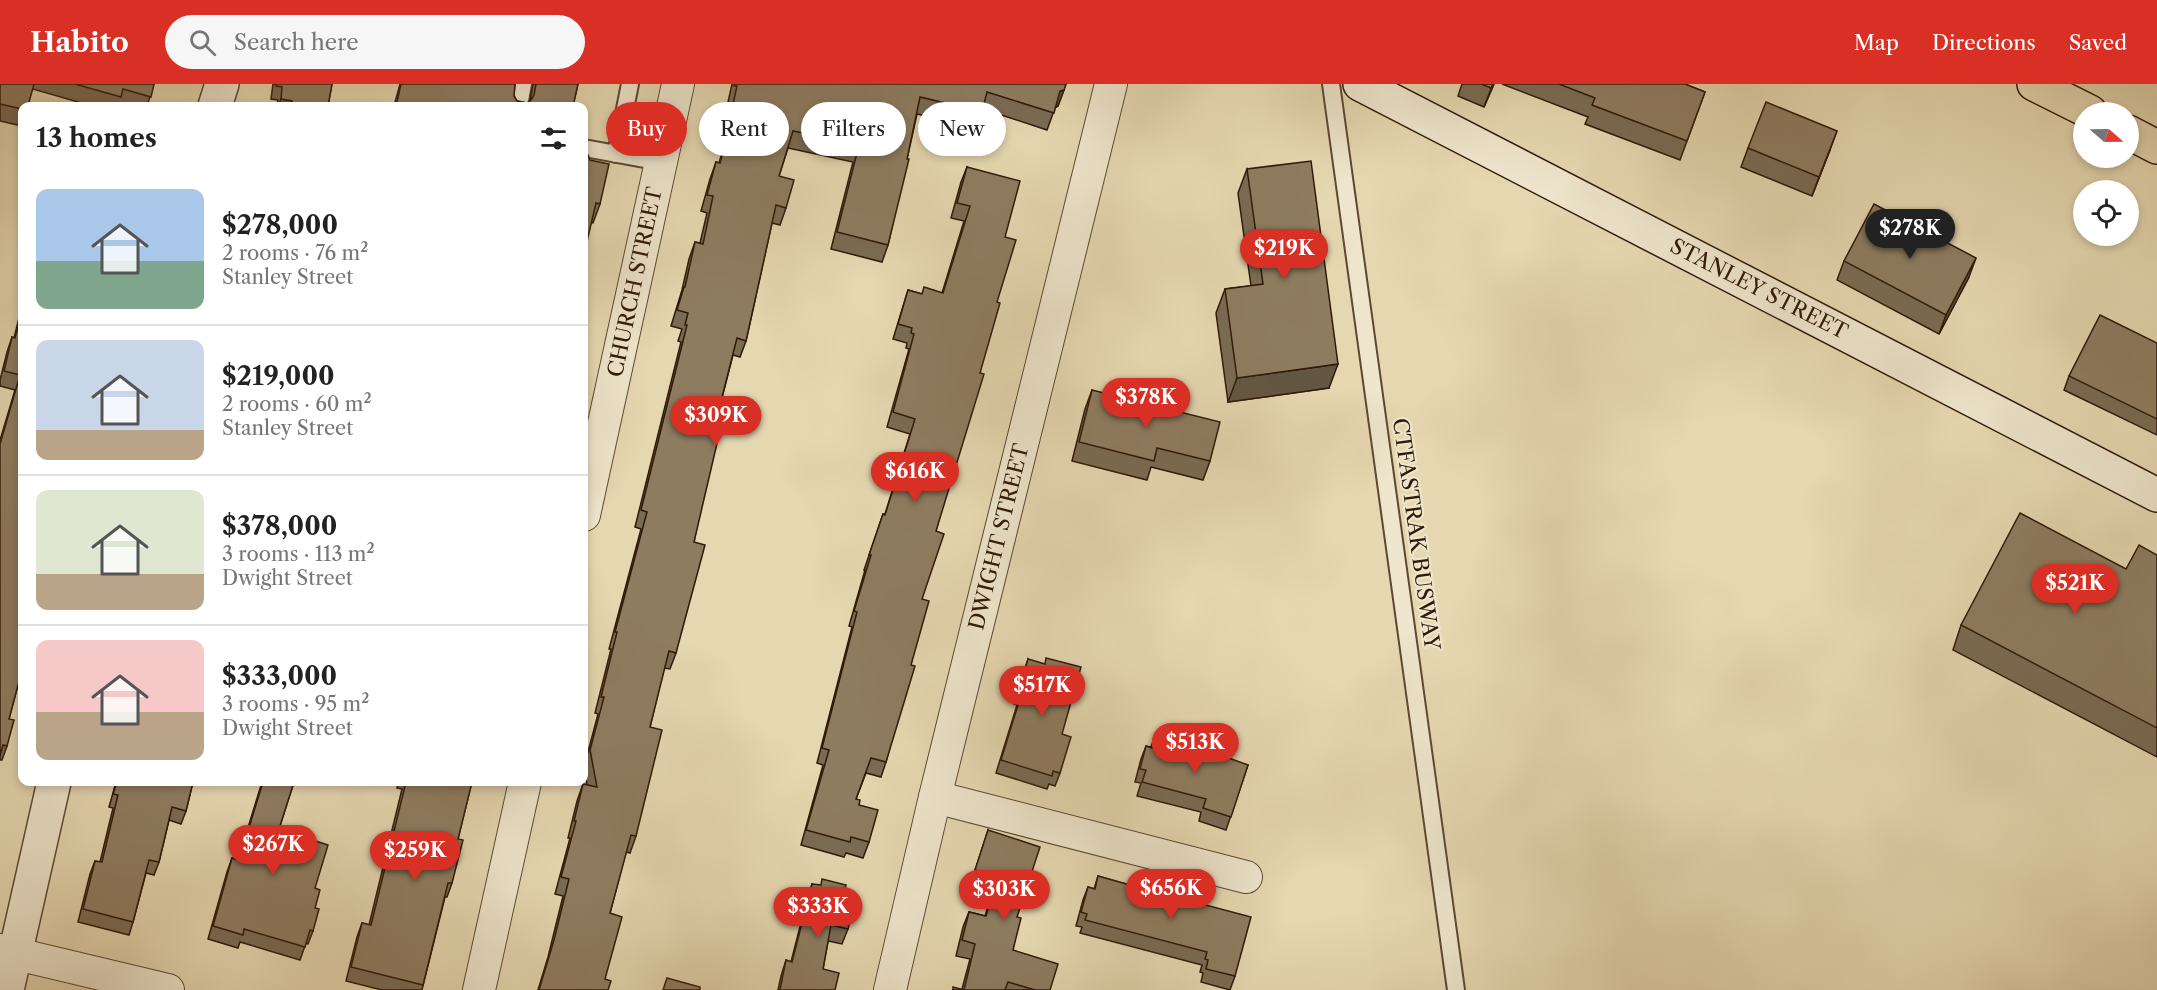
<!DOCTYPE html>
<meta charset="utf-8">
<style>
:root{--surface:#fff;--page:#f6f6f6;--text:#222;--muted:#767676;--line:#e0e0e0;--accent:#d93025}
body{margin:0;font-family:"Libre Caslon Text",serif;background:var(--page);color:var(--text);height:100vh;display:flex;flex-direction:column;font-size:22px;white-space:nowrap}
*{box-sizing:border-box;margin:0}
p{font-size:20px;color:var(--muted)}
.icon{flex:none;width:33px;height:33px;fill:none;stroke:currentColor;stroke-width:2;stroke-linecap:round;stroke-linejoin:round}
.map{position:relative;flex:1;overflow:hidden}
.details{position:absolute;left:18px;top:18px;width:570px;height:684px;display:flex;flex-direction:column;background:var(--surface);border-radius:12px;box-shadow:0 3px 9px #0003}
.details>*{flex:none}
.hud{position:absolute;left:606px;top:18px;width:570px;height:54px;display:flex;gap:12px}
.needle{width:39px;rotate:110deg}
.tools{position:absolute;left:2073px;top:18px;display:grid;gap:12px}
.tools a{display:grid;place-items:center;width:66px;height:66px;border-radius:50%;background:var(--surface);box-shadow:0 3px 9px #0003;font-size:30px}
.price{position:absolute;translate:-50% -51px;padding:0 14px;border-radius:21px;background:var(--accent);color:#fff;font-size:20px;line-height:39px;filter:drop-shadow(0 2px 3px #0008)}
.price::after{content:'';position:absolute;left:50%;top:36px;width:18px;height:14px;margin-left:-9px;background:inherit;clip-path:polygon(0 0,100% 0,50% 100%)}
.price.current{background:#222;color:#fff}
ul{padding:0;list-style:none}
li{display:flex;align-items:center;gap:18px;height:150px;padding:0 18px}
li+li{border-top:2px solid var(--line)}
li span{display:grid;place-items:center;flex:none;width:168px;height:120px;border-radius:12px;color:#555}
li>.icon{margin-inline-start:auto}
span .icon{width:72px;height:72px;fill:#fffc;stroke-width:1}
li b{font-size:26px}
h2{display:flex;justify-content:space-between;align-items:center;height:72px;padding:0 18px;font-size:26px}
.chip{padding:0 21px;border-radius:27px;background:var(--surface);box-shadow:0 3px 9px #0003;font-size:21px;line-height:54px}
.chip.current{background:var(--accent);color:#fff}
header{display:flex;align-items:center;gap:36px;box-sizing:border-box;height:84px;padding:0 30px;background:var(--accent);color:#fff}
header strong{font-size:28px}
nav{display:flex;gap:33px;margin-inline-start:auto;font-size:21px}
.search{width:420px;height:54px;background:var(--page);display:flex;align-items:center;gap:15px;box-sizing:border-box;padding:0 21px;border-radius:33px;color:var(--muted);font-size:22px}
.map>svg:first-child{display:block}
</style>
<header>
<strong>Habito</strong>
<div class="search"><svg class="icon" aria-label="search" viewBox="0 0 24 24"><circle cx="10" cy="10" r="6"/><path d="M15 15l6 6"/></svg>Search here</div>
<nav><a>Map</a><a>Directions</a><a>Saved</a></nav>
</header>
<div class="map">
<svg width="2157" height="906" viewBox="0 0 2157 906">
<rect width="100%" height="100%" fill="#e5d7b0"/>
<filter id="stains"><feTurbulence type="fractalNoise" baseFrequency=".00333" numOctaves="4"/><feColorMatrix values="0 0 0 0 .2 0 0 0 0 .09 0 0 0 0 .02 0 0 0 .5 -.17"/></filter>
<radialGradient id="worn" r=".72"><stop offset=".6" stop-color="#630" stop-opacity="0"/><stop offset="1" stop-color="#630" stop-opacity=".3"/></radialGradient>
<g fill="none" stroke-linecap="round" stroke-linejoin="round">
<g stroke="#5d4833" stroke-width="20">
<g id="service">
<polyline points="1331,0 1456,906"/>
<polyline points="519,22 523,0"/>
<polyline points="584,64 661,78"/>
<polyline points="616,70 630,0"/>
</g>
</g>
<g stroke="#5d4833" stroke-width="34">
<g id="minor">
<polyline points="584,431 678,0"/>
<polyline points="935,713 1246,793"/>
<polyline points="0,866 168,906"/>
<polyline points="479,906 525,698"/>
<polyline points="890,906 935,713 1111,0"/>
</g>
</g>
<g stroke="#5d4833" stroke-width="36">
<g id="tertiary">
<polyline points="215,22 222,0"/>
<polyline points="7,906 54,698"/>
</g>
</g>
<g stroke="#301909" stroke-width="36">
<polyline id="secondary" points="1360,0 2157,411"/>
</g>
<g stroke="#301909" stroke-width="36">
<g id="motorway">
<polyline points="2034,0 2090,28"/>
<polyline points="2128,48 2157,63"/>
</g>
</g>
<use href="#service" stroke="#eee5cc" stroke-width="16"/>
<use href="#minor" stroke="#eee5cc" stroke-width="32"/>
<use href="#tertiary" stroke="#eee5cc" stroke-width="33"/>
<use href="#secondary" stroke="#eee5cc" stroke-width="33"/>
<use href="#motorway" stroke="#e5d7b0" stroke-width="33"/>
</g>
<g fill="#7a6b53" stroke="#301909" stroke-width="1.5">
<polygon points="0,0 154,0 147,22 124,22 118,21 117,22 92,22 33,5 22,22 22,42 0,37"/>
<polygon points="273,0 332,0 328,22 277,22 278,16 271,15"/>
<polygon points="400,0 515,0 514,12 517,17 527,19 530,17 533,0 578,0 573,22 394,22"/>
<polygon points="732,0 1066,0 1058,22 1055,24 1047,46 983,25 976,44 917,30 888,161 882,178 831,165 853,78 788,64 779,92 786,124 780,141 772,139 746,257 740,273 733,271 716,337 694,458 676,569 670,585 664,584 650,643 636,752 630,769 626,768 610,829 605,895 608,906 538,906 548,873 563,812 555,810 570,754 568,754 577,717 583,700 587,701 584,683 598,630 595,629 611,565 609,565 641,445 635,443 681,258 678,257 682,245 671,242 682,206 689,175 695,158 700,159 707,129 701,127 710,95 716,78 719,79 727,51 724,50 731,19 728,18"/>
<polygon points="1462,0 1494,0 1484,23 1458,12"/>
<polygon points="1502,0 1685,0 1705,8 1680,76 1585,40 1588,33"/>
<polygon points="1748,64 1830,66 1812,112 1741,83"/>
<polygon points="584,70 600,120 593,139 591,138"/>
<polygon points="967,83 1005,153 997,218 936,447 922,515 911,581 886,678 881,693 866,689 856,715 859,721 869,758 863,774 846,769 844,773 801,761 823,681 817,679 852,543 849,542 865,486 864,486 883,430 885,430 910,350 887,343 909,265 906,264 907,259 893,255 908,206 922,210 942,209 964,137 951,134 961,98"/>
<polygon points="1247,85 1329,304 1228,318 1216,229 1225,205 1251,202 1238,109"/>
<polygon points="1844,177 1969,193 1939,250 1837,196"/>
<polygon points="22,222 22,586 9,635 7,662 2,676 0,676 0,356 15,306 0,302 0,296 7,268 12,253 14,254"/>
<polygon points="2157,259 2157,351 2064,306 2069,292"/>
<polygon points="1092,306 1210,377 1203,396 1151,383 1147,396 1072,377 1085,325"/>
<polygon points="2157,471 2157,673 1953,566 1961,541 2126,485"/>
<polygon points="1028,575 1062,650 1060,689 1055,702 1049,700 1047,705 996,689 1017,621 1014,620"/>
<polygon points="1154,655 1248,681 1226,746 1199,737 1201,728 1137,712 1141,699 1135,698 1141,675 1146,662 1151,663"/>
<polygon points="116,698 193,698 186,727 181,740 169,736 159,778 154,791 146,789 133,838 129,851 78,838 90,790 95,777 100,778 113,724 109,723"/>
<polygon points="262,698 294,698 279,745 315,804 315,824 313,847 308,860 306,859 300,876 240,858 238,864 208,855 227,788 232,774 238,776"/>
<polygon points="399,698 472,698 458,755 452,799 447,813 445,813 422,906 382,906 346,897 357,853 362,839 369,841 402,705 397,704"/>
<polygon points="988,746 1017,833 1013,866 1050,906 952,906 962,905 970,875 956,872 963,843 969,828 985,832 992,809 970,802"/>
<polygon points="1098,792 1165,811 1174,811 1176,804 1198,819 1235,892 1230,906 1201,898 1203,889 1200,888 1202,881 1080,849 1082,843 1076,842 1083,816 1088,803 1094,805"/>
<polygon points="812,800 844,807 848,845 842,860 828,857 823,885 835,906 778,906 781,892 786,876 791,878 807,815"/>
</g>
<g fill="#635743" stroke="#301909" stroke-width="1.5">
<polygon points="1493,0 1494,0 1484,23"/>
<polygon points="1064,6 1058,22 1054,24 1060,7"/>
<polygon points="281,15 292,17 290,22 278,22"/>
<polygon points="1837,47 1830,66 1812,112 1819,93"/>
<polygon points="1976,174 1969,193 1939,250 1946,231"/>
<polygon points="1338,280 1329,304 1228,318 1237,294"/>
</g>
<g fill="#8e7c60" stroke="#301909" stroke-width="1.5">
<polygon points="0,0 34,0 28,22 22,22 22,25 0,20"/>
<polygon points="75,0 154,0 151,13 123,5 121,13"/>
<polygon points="276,0 332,0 328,22 292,22 292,17 281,15 282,3 276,2"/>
<polygon points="401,0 515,0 514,12 517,17 527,19 531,16 534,11 536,0 578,0 573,22 396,22"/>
<polygon points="734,0 1066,0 1064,6 1060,7 1054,29 987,8 982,28 920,13 907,75 909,75 888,161 837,148 859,61 793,47 779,92 794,96 786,124 776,121 746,257 737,254 716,337 722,338 694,458 705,461 676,569 669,567 650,643 662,646 636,752 631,751 610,829 622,833 605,895 611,897 608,906 539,906 554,856 569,795 561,793 576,737 574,737 583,700 597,703 590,666 604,613 601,613 617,548 615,548 647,428 641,426 687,241 685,241 688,229 677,226 684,203 685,203 695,158 703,160 713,112 707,111 716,78 720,79 733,34 730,34 737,2 734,2"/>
<polygon points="1481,0 1493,0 1491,4"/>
<polygon points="1559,0 1685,0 1705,8 1687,57 1592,21 1595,14"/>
<polygon points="1766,18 1837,47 1819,93 1748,64"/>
<polygon points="584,70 588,71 590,76 609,80 600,120 596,119 584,170"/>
<polygon points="1311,77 1338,280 1237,294 1225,205 1263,200 1247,85"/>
<polygon points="967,83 1020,97 1005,153 1016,156 997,218 1000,219 980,289 984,290 936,447 944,450 922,515 929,517 911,581 915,582 886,678 871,674 856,715 860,716 859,721 878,726 869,758 851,753 850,758 806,746 829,666 822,664 857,528 854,527 871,471 869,471 883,430 885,431 915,335 893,328 914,250 911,249 912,244 898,240 908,206 922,210 924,203 943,209 970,122 957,119"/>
<polygon points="1874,120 1976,174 1946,231 1844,177"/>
<polygon points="584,178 586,178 584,189"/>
<polygon points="22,228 22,586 9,635 14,636 7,662 3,661 0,672 0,360 20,291 4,287 12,253 15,254"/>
<polygon points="2100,231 2157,259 2157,335 2069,292"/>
<polygon points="1092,306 1220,338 1210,377 1157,364 1154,377 1079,358"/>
<polygon points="2020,429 2126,485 2139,461 2157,471 2157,644 1961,541"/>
<polygon points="1046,574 1081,583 1062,650 1071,653 1060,689 1053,687 1052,692 1001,676 1022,608 1019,607 1028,575 1045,580"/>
<polygon points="1154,655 1215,669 1248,681 1231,733 1203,724 1206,715 1142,698 1146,686 1140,685 1146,662 1152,664"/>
<polygon points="117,698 193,698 186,727 172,723 159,778 149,776 133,838 83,825 95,777 102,778 118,711 113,710"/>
<polygon points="263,698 294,698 279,745 328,761 315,804 320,806 315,824 319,825 313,847 310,846 305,863 244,845 243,851 213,842 232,774 239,776"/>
<polygon points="406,698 472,698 458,755 463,756 452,799 448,799 423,901 351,883 362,839 371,841"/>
<polygon points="988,746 1040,763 1017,833 1021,834 1013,866 1058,880 1050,906 1035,906 1008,898 1005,906 953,906 953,903 964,906 975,860 962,856 969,828 986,832 997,793 975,786"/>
<polygon points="1098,792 1165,811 1166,809 1175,811 1176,804 1200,810 1198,819 1251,833 1235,892 1206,885 1208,876 1205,875 1207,868 1085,836 1087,830 1081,828 1088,803 1095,805"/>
<polygon points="822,795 846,801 844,807 857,811 848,845 831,841 823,885 839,889 835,906 780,906 786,876 792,878 812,800 821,801"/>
<polygon points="667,894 700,903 700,906 663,906"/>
</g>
<g text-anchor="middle" stroke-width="4.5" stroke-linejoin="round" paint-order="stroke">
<g font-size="21" fill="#301909" stroke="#eee5cc">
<text transform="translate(635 198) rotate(-78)" y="7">CHURCH STREET</text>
<text transform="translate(1759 205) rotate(27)" y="7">STANLEY STREET</text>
<text transform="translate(1416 450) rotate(82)" y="7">CTFASTRAK BUSWAY</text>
<text transform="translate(999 453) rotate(-76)" y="7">DWIGHT STREET</text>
</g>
</g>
<rect width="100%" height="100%" filter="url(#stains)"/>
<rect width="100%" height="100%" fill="url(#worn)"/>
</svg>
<div class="tools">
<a><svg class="needle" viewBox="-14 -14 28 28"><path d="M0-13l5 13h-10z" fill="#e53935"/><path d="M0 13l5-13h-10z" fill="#767676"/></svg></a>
<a><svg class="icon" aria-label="locate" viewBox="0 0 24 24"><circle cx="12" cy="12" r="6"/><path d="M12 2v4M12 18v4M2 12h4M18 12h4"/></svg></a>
</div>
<b class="price current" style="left:1910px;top:176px">$278K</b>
<b class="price" style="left:1284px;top:196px">$219K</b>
<b class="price" style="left:1146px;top:345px">$378K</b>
<b class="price" style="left:716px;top:363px">$309K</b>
<b class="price" style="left:915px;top:419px">$616K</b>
<b class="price" style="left:2075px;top:531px">$521K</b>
<b class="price" style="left:1042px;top:633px">$517K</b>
<b class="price" style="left:1195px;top:690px">$513K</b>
<b class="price" style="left:273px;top:792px">$267K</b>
<b class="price" style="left:415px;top:798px">$259K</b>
<b class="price" style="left:1171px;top:836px">$656K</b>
<b class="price" style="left:1004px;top:837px">$303K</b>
<b class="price" style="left:818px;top:854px">$333K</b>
<div class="hud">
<a class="chip current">Buy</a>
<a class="chip">Rent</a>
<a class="chip">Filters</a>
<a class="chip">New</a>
</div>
<section class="details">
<h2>13 homes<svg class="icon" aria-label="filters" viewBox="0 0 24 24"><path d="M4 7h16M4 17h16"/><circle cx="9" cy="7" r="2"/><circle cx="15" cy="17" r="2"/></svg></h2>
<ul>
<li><span style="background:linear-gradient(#a9c7e8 60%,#7fa58c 0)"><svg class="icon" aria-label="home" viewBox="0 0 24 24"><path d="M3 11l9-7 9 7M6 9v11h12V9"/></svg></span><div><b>$278,000</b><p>2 rooms · 76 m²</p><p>Stanley Street</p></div></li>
<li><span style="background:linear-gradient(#c9d6e8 75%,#b9a48a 0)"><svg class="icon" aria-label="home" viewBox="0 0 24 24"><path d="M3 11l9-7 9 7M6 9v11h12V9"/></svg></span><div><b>$219,000</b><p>2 rooms · 60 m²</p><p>Stanley Street</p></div></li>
<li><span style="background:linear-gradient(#dfe7d0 70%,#b9a48a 0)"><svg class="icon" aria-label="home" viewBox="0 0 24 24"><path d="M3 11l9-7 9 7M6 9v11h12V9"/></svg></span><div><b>$378,000</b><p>3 rooms · 113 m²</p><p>Dwight Street</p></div></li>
<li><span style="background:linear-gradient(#f6c9c9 60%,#b9a48a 0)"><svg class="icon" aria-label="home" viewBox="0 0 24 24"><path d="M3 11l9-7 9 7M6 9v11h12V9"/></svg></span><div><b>$333,000</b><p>3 rooms · 95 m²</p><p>Dwight Street</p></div></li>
</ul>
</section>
</div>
